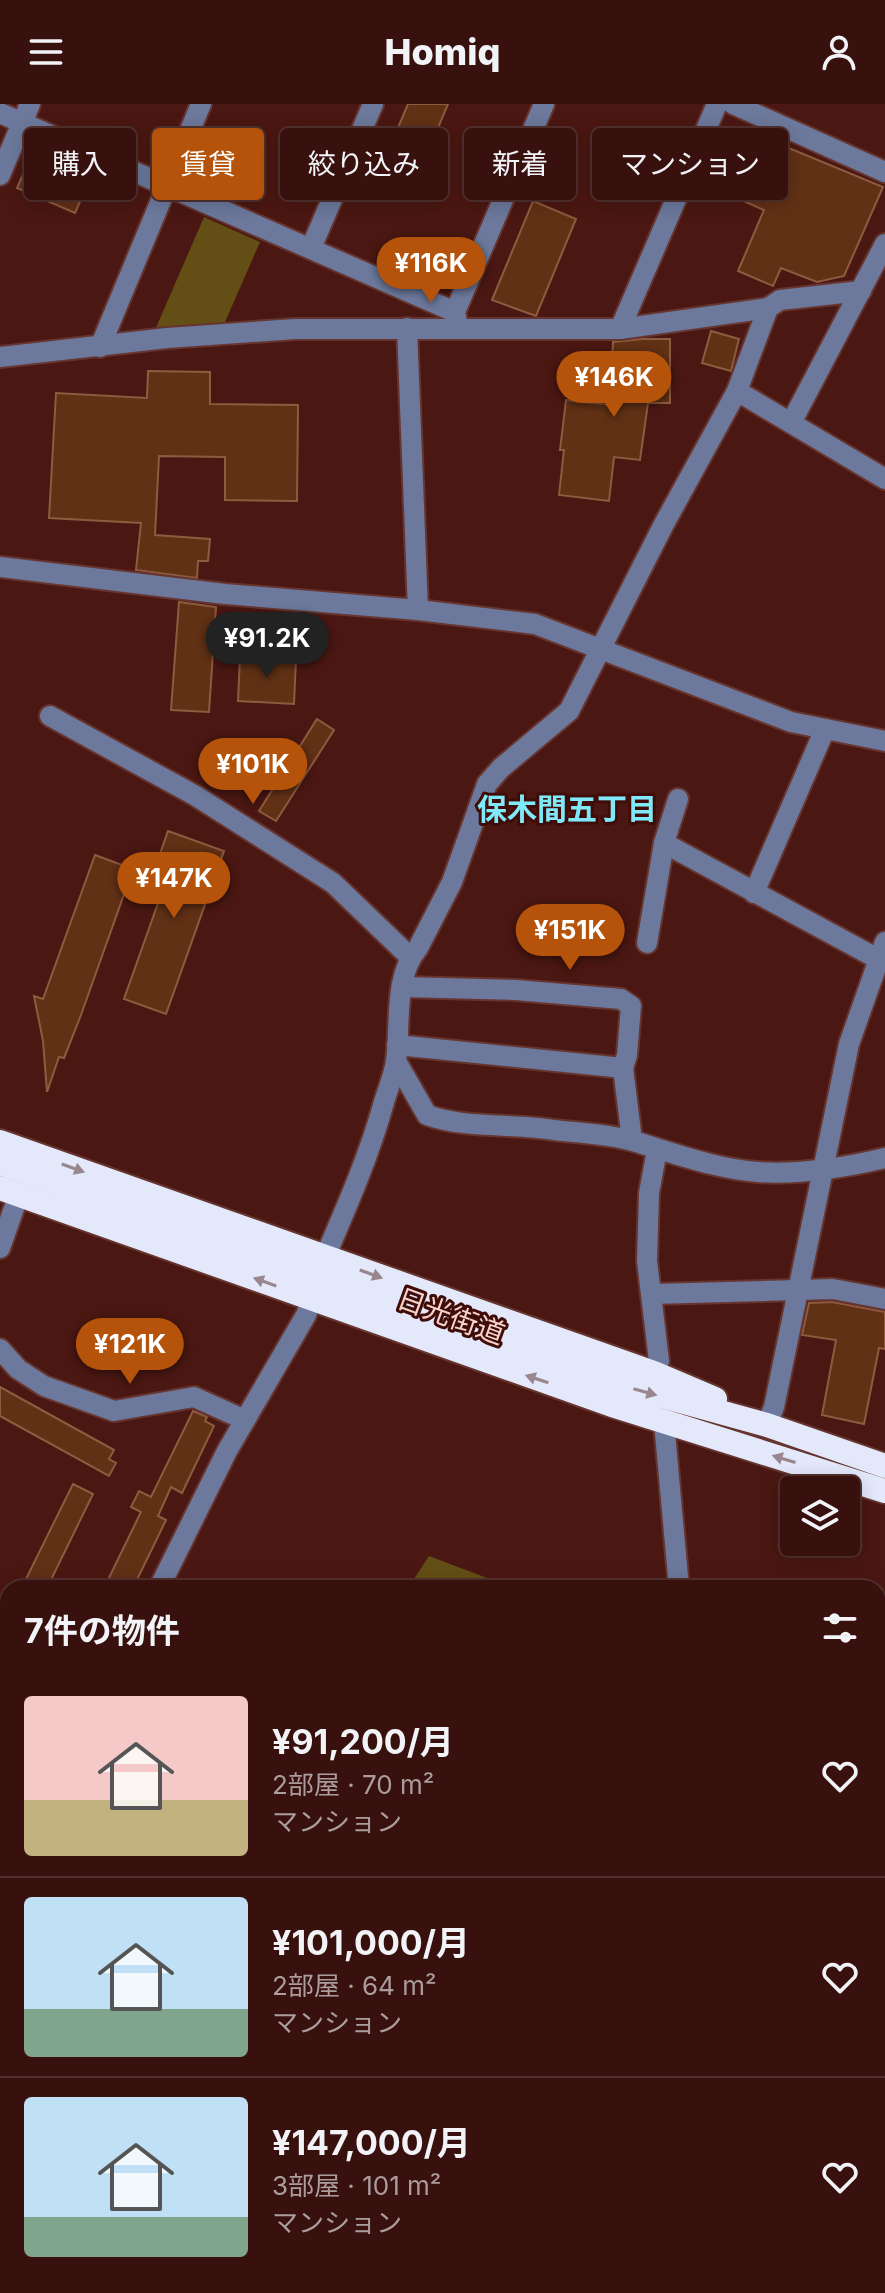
<!DOCTYPE html>
<html lang="ja">
<meta charset="utf-8">
<style>
:root{--surface:#38110e;--page:#3f1a17;--text:#f1f3f6;--muted:#ab9d9e;--line:#52312e;--accent:#b45309}
body{margin:0;font-family:Inter,"Noto Sans JP",sans-serif;background:var(--page);color:var(--text);height:100vh;display:flex;flex-direction:column;font-size:30px;white-space:nowrap}
*{box-sizing:border-box;margin:0}
p{font-size:26px;color:var(--muted)}
.icon{flex:none;width:44px;height:44px;fill:none;stroke:currentColor;stroke-width:2;stroke-linecap:round;stroke-linejoin:round}
.map{position:relative;flex:1;overflow:hidden}
.sheet{position:absolute;left:0px;top:1476px;width:886px;height:714px;display:flex;flex-direction:column;background:var(--surface);border-radius:24px 24px 0 0;box-shadow:0 4px 20px #0003,0 0 0 2px var(--line)}
.sheet>*{flex:none}
.hud{position:absolute;left:24px;top:24px;width:838px;height:72px;display:flex;gap:16px}
.buttons{position:absolute;left:780px;top:1372px;display:grid;gap:16px}
.buttons a{display:grid;place-items:center;width:80px;height:80px;border-radius:8px;background:var(--surface);box-shadow:0 4px 20px #0003,0 0 0 2px var(--line);font-size:40px}
.price{position:absolute;translate:-50% -68px;padding:0 18px;border-radius:28px;background:var(--accent);color:#fff;font-size:26px;line-height:52px;filter:drop-shadow(0 2px 4px #0008)}
.price::after{content:'';position:absolute;left:50%;top:48px;width:24px;height:18px;margin-left:-12px;background:inherit;clip-path:polygon(0 0,100% 0,50% 100%)}
.price.selected{background:#222;color:#fff}
ul{padding:0;list-style:none}
li{display:flex;align-items:center;gap:24px;height:200px;padding:0 24px}
li+li{border-top:2px solid var(--line)}
li span{display:grid;place-items:center;flex:none;width:224px;height:160px;border-radius:8px;color:#555}
li>.icon{margin-inline-start:auto}
span .icon{width:96px;height:96px;fill:#fffc;stroke-width:1}
li b{font-size:34px}
h2{display:flex;justify-content:space-between;align-items:center;height:96px;padding:0 24px;font-size:34px}
.pill{padding:0 28px;border-radius:8px;background:var(--surface);box-shadow:0 4px 20px #0003,0 0 0 2px var(--line);font-size:28px;line-height:72px}
.pill.selected{background:var(--accent);color:#fff}
header{display:flex;justify-content:space-between;align-items:center;height:104px;padding:0 24px;background:var(--surface);font-size:36px;font-weight:800}
.map>svg:first-child{display:block}
</style>
<header><svg class="icon" aria-label="menu" viewBox="0 0 24 24"><path d="M4 6h16M4 12h16M4 18h16"/></svg>Homiq<svg class="icon" aria-label="person" viewBox="0 0 24 24"><circle cx="12" cy="8" r="4"/><path d="M4 21q1-7 8-7t8 7"/></svg></header>
<div class="map">
<svg width="885" height="2189" viewBox="0 0 885 2189">
<rect width="100%" height="100%" fill="#4b1712"/>
<g fill="#634f15">
<polygon points="204,113 260,138 225,218 155,226"/>
<polygon points="429,1452 503,1480 503,1484 408,1484"/>
</g>
<g fill="#613115" stroke="#8f5b3f" stroke-width="2">
<polygon points="408,0 448,0 420,67 386,52"/>
<polygon points="760,32 883,83 844,172 817,178 781,164 773,182 738,167 764,106 703,79 713,57 726,62 734,43 751,48"/>
<polygon points="36,41 94,66 75,109 17,84"/>
<polygon points="533,97 576,115 536,212 492,196"/>
<polygon points="711,227 739,235 731,267 702,259"/>
<polygon points="642,235 670,235 670,299 648,299 640,356 614,353 609,397 559,391 564,346 560,346 566,296 610,301 613,238"/>
<polygon points="148,267 210,268 210,300 298,301 297,397 225,396 225,353 159,352 155,431 210,435 208,457 198,457 197,474 136,466 141,419 49,414 56,289 147,294"/>
<polygon points="179,498 216,503 209,608 171,606"/>
<polygon points="240,553 296,555 294,600 238,597"/>
<polygon points="317,615 334,626 276,717 259,707"/>
<polygon points="168,727 224,747 166,910 124,895 168,771 154,767"/>
<polygon points="95,751 133,765 81,911 64,954 59,953 47,988 43,937 34,892 43,895"/>
<polygon points="832,1198 885,1208 885,1245 879,1244 864,1320 822,1311 836,1236 802,1231 809,1199"/>
<polygon points="0,1283 114,1346 109,1355 116,1359 109,1372 0,1312"/>
<polygon points="193,1307 207,1313 205,1317 214,1322 182,1389 171,1383 158,1412 166,1416 133,1484 104,1484 141,1408 131,1403 139,1387 151,1393"/>
<polygon points="73,1380 93,1390 47,1484 35,1484 24,1479"/>
</g>
<g fill="none" stroke-linecap="round" stroke-linejoin="round">
<g stroke="#663530" stroke-width="24">
<g id="minor">
<polyline points="733,0 885,68"/>
<polyline points="0,9 455,208"/>
<polyline points="0,71 30,0"/>
<polyline points="311,144 373,0"/>
<polyline points="457,218 455,208 544,0"/>
<polyline points="407,224 418,506"/>
<polyline points="620,225 717,0"/>
<polyline points="100,243 201,0"/>
<polyline points="0,253 167,234 295,225 620,225 768,204 780,196 861,187"/>
<polyline points="737,287 885,375"/>
<polyline points="791,319 885,140"/>
<polyline points="0,463 225,490 418,506 535,520 791,618 885,637"/>
<polyline points="50,612 196,692 333,779 410,853"/>
<polyline points="664,739 878,855"/>
<polyline points="754,789 825,625"/>
<polyline points="647,839 664,739 678,695"/>
<polyline points="403,883 516,886 621,895 631,902 627,951 623,964"/>
<polyline points="397,941 623,964 632,1036"/>
<path d="M396,957L427,1011C466,1025 512,1019 554,1026C580,1029 608,1030 633,1037C674,1049 715,1065 758,1068C801,1071 843,1064 885,1054"/>
<polyline points="0,1144 19,1090"/>
<path d="M325,1153C347,1102 369,1052 384,998C388,985 394,971 396,957C401,922 393,873 418,844L452,778L487,680L501,664L569,607L664,420L737,287L768,204"/>
<polyline points="652,1190 833,1185 885,1195"/>
<polyline points="0,1245 18,1265 44,1282 114,1307 194,1293 245,1316"/>
<polyline points="654,1269 659,1257 647,1157 649,1089 657,1046"/>
<polyline points="664,1318 679,1484"/>
<polyline points="767,1321 774,1303 849,940 885,838"/>
<polyline points="159,1484 227,1347 306,1211 312,1194"/>
<polyline points="878,1513 885,1506"/>
<polyline points="878,1710 885,1713"/>
<polyline points="878,1789 885,1771"/>
<polyline points="0,1819 8,1806"/>
<polyline points="0,1963 8,1968"/>
<polyline points="878,2026 885,2028"/>
<polyline points="0,2073 8,2077"/>
<polyline points="19,2182 31,2189"/>
<polyline points="173,2182 176,2189"/>
<polyline points="444,2189 444,2182"/>
<polyline points="717,2189 720,2182"/>
</g>
</g>
<g stroke="#663530" stroke-width="28">
<g id="highway">
<polyline points="0,1038 654,1269 715,1295"/>
<polyline points="0,1059 611,1278 767,1321 885,1362"/>
<polyline points="0,1084 612,1301 885,1387"/>
</g>
</g>
<use href="#minor" stroke="#6c799c" stroke-width="20"/>
<use href="#highway" stroke="#e3e9fb" stroke-width="24"/>
</g>
<defs><path id="oneway-solid" d="M-6-.8H1V-3.2L6.5 0L1 3.2V.8H-6Z" transform="scale(2)"/></defs>
<g fill="#99868e">
<use href="#oneway-solid" transform="translate(73 1064) rotate(20)"/>
<use href="#oneway-solid" transform="translate(371 1170) rotate(20)"/>
<use href="#oneway-solid" transform="translate(265 1178) rotate(-160)"/>
<use href="#oneway-solid" transform="translate(537 1275) rotate(-162)"/>
<use href="#oneway-solid" transform="translate(645 1288) rotate(16)"/>
<use href="#oneway-solid" transform="translate(784 1355) rotate(-163)"/>
</g>
<g text-anchor="middle" stroke-width="6" stroke-linejoin="round" paint-order="stroke">
<g font-size="28" fill="#f6d3cd" stroke="#3f0c08">
<text transform="translate(451 1212) rotate(20)" y="10">日光街道</text>
</g>
<g font-size="30" font-weight="bold" fill="#80e9f9" stroke="#3f0c08">
<text x="567" y="716">保木間五丁目</text>
</g>
</g>
</svg>
<div class="buttons">
<a><svg class="icon" aria-label="layers" viewBox="0 0 24 24"><path d="M12 4l9 5-9 5-9-5zM3 14l9 5 9-5"/></svg></a>
</div>
<b class="price" style="left:431px;top:201px">¥116K</b>
<b class="price" style="left:614px;top:315px">¥146K</b>
<b class="price selected" style="left:267px;top:576px">¥91.2K</b>
<b class="price" style="left:253px;top:702px">¥101K</b>
<b class="price" style="left:174px;top:816px">¥147K</b>
<b class="price" style="left:570px;top:868px">¥151K</b>
<b class="price" style="left:130px;top:1282px">¥121K</b>
<div class="hud">
<a class="pill">購入</a>
<a class="pill selected">賃貸</a>
<a class="pill">絞り込み</a>
<a class="pill">新着</a>
<a class="pill">マンション</a>
</div>
<section class="sheet">
<h2>7件の物件<svg class="icon" aria-label="filters" viewBox="0 0 24 24"><path d="M4 7h16M4 17h16"/><circle cx="9" cy="7" r="2"/><circle cx="15" cy="17" r="2"/></svg></h2>
<ul>
<li><span style="background:linear-gradient(#f6c9c9 65%,#c2b280 0)"><svg class="icon" aria-label="home" viewBox="0 0 24 24"><path d="M3 11l9-7 9 7M6 9v11h12V9"/></svg></span><div><b>¥91,200/月</b><p>2部屋 · 70 m²</p><p>マンション</p></div><svg class="icon" aria-label="heart" viewBox="0 0 24 24"><path d="M12 20l-8-8c-3-5 5-10 8-4 3-6 11-1 8 4z"/></svg></li>
<li><span style="background:linear-gradient(#bfe0f5 70%,#7fa58c 0)"><svg class="icon" aria-label="home" viewBox="0 0 24 24"><path d="M3 11l9-7 9 7M6 9v11h12V9"/></svg></span><div><b>¥101,000/月</b><p>2部屋 · 64 m²</p><p>マンション</p></div><svg class="icon" aria-label="heart" viewBox="0 0 24 24"><path d="M12 20l-8-8c-3-5 5-10 8-4 3-6 11-1 8 4z"/></svg></li>
<li><span style="background:linear-gradient(#bfe0f5 75%,#7fa58c 0)"><svg class="icon" aria-label="home" viewBox="0 0 24 24"><path d="M3 11l9-7 9 7M6 9v11h12V9"/></svg></span><div><b>¥147,000/月</b><p>3部屋 · 101 m²</p><p>マンション</p></div><svg class="icon" aria-label="heart" viewBox="0 0 24 24"><path d="M12 20l-8-8c-3-5 5-10 8-4 3-6 11-1 8 4z"/></svg></li>
</ul>
</section>
</div>
